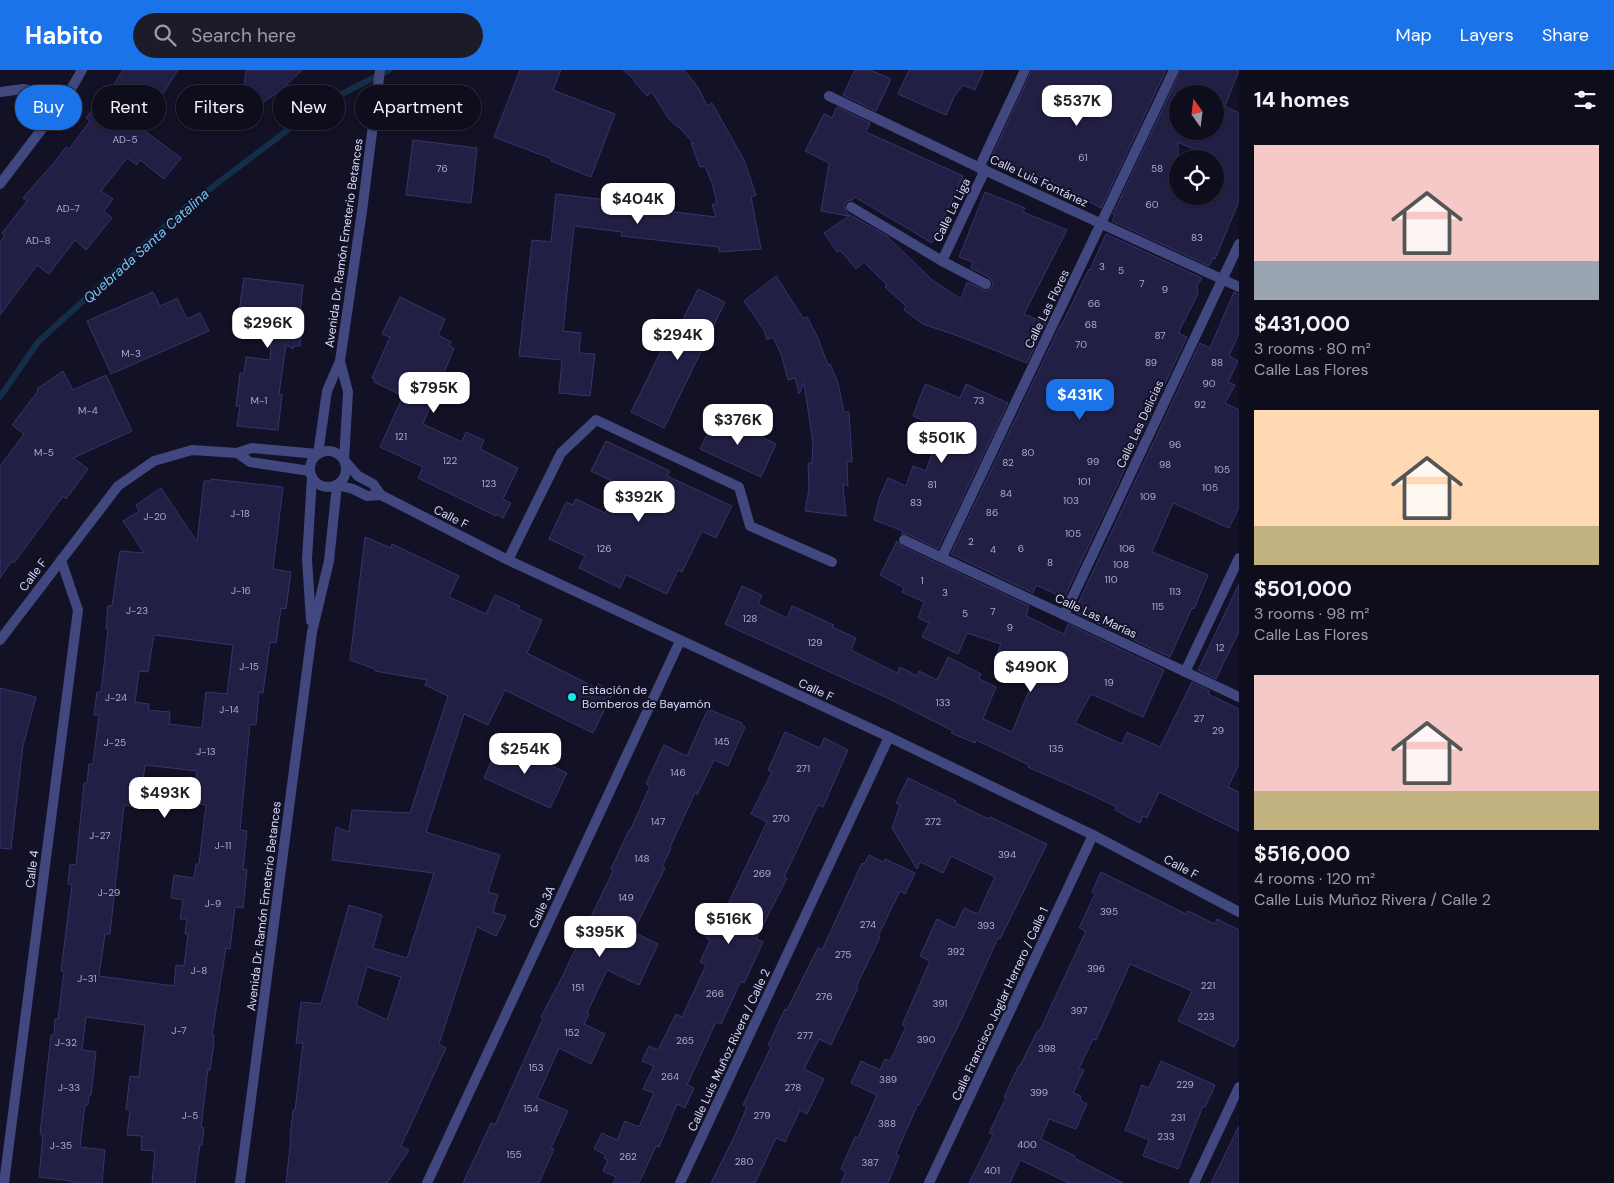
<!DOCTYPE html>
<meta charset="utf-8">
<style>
:root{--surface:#0e0d1c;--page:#1c1b29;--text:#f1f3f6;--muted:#9b9ca3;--line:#2e2d3b;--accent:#1a73e8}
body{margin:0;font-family:"DM Sans",sans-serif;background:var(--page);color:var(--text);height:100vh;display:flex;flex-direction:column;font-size:19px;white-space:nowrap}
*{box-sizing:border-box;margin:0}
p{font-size:16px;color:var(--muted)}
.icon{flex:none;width:28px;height:28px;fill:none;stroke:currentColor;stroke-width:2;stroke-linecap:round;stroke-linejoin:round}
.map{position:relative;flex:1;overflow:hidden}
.side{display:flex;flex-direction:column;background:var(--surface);width:375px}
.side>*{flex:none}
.top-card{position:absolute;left:15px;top:15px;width:475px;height:45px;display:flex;gap:10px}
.needle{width:32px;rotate:346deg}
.tools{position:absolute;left:1169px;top:15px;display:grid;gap:10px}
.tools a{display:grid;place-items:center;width:55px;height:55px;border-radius:50%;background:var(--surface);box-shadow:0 1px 4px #0004,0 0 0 1px var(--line);font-size:25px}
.price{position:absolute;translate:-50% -42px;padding:0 11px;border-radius:10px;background:#fff;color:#222;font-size:16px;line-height:32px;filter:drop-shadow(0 1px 2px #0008)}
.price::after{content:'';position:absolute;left:50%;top:30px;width:15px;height:11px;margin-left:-8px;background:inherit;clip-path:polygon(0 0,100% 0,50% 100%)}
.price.current{background:var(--accent);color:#fff}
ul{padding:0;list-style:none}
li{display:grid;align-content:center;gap:10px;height:265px;padding:0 15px}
li span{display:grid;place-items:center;height:155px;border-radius:0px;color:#555}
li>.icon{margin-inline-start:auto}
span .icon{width:90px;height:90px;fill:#fffc;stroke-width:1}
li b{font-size:21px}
h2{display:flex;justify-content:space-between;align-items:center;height:60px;padding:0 15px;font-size:21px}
.chip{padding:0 18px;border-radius:22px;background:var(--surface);box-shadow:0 1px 4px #0004,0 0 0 1px var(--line);font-size:18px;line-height:45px}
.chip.current{background:var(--accent);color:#fff}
header{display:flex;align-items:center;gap:30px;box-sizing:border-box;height:70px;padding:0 25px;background:var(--accent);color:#fff}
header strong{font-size:24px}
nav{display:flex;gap:28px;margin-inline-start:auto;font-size:18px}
.search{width:350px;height:45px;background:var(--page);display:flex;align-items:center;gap:12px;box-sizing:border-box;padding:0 18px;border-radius:28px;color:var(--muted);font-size:19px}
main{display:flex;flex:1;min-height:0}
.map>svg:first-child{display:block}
</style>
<header>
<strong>Habito</strong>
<div class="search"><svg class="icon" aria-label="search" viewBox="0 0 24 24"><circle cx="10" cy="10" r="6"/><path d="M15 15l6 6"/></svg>Search here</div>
<nav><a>Map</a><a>Layers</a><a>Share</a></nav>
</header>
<main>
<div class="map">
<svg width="1239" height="1113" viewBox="0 0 1239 1113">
<rect width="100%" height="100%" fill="#121125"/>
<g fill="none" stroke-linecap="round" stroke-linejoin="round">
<polyline stroke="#132e47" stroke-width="6" points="0,327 38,272 186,137 322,34 389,0"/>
</g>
<g fill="#221f44" stroke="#37336e" fill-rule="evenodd">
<polygon points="123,0 178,0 141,58 181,88 164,109 140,90 137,95 127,88 101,121 113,129 104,141 112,148 86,180 75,170 49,204 37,195 0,245 0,172 5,165 2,163 27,131 23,128 50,97 51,97 66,77 69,79 90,51 86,48 101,28 104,30"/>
<polygon points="246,0 302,0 282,19 251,41 242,33"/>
<polygon points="520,0 561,0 553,20 615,44 591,107 551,91 552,89 494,67"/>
<polygon points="623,0 684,0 698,17 707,36 712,33 744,90 756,125 751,127 761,179 719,182 719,177 621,166 622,162 574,156 563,261 581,263 579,283 595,284 590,326 559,323 562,290 519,286 532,170 551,172 556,124 625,132 625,136 716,147 712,135 717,133 712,113 705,96 700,97 691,73 694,74 680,58 679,58 669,49 652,22 647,26 634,11 635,10"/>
<polygon points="855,0 870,0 891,9 876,41 843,25"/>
<polygon points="909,0 984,0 975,20 963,15 954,27 946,45 898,24"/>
<polygon points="1032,0 1166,0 1101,138 1078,126 1079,125 1041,106 1039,109 991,88"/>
<path d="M1181,0H1239L1225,36L1239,43V131L1215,189L1213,188L1209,196L1112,151L1115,145L1113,144ZM1178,24H1215V61H1178ZM1178,72L1215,89V126H1178Z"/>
<polygon points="837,37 870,53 866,62 963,106 932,173 855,127 852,130 847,131 844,136 847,143 887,166 932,210 961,229 967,212 986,221 992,217 993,213 990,208 971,198 973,192 959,187 985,122 1025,138 1023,142 1067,160 1024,244 1046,253 1027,293 961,267 923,254 904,240 906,236 885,217 887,215 864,192 856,199 840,180 837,182 824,163 849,146 821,141 829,93 805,81 824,44 832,48"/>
<polygon points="413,70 477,78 471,133 406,125"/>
<polygon points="1106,164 1202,208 1197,216 1198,224 1179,261 1180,264 1187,267 1064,528 1036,515 1033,523 951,484 1059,258 1061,254 1062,254 1089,199 1090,200"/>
<polygon points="776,206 803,248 807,247 818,268 828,295 830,294 838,313 844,342 849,342 852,392 847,391 848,416 843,414 846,446 805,441 809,419 808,393 812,393 813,373 804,313 799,324 795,308 788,310 781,284 773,267 767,270 764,260 744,231"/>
<polygon points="244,208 303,215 300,244 304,244 300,276 294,276 293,279 286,275 279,324 282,325 278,360 237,356 240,336 236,336 240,303 244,303 246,287 270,290 271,261 254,255 254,251 238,248"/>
<polygon points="698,219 725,232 664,358 631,342 662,279 667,282"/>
<polygon points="153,222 160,236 177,228 187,249 200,243 209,261 111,304 87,251"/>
<polygon points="1234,222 1239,224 1239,263 1229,286 1238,291 1228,312 1235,315 1225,333 1239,340 1239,437 1229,458 1173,433 1152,482 1208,505 1194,539 1192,538 1170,587 1074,542 1200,273 1210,278"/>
<polygon points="400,227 445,249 438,265 451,272 449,276 454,278 423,354 462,372 466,362 484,370 480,379 518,398 503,429 511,433 503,448 497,444 496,446 418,408 423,397 380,377 403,326 374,312 375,310 372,308 390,267 382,264"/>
<polygon points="63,301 73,320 106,305 132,361 73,388 88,399 66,429 63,426 14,493 12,491 0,508 0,396 24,364 12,355 38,321 37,319"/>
<polygon points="925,314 960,328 966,314 1008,333 938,479 907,464 901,464 903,461 874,450 879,429 888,408 906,416 913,396 926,401 941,358 913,346"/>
<polygon points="716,345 776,374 761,407 700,379"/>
<polygon points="606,371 670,401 667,406 732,436 716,468 702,461 682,502 678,500 667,524 626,505 620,518 579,498 585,486 549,469 566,432 573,435 576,429 605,443 618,414 591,401"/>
<path d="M211,409L283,417L273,499L291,502L286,539L281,538L276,573L270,572L263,623L259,622L256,655L250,654L240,760L247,761L243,799L247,800L243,838L235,837L230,879L226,878L212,965H214L213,973L214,974L210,1000L208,999L201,1057L204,1058L202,1075H200L198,1087L195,1113H152L155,1081L141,1080L142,1066L127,1065L130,1040L126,1039L130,1006L139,1007L145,955L86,947L82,980L96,982L91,1025H89L88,1035H85L80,1077L105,1080L102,1113H72V1111L39,1107L43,1065L40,1064L51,965H54L55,949H58L64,902L61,901L62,893L72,815L68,814L70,794L76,795L84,713H87L89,694H93L99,645H94L97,622H101L108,559H106L108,536H112L120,481L144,483L123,451L139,441L136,435L161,418L197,472L204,411H211ZM154,565L233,575L227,624L206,622L202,658L169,654L170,642L148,640L149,634L135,632L139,601L148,602ZM145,695L197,701L193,733L206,735L199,794H196L194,808L174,805L171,828L183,830L180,849H187L185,864H188L184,896L176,895L174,916L99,906L105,864H110L124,735L137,737V733L140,734Z"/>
<path d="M365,467L391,478L392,474L459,506L449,527L486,544L495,525L520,536L518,539L542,550L527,583L596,618L598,614L613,622L593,663L505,620L488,655L464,644L426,762L500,785L488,822L498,825L493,842L506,846L496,866L477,857L439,974L446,978L401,1076L409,1080L387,1113H286L291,1069L290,1068L293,1040H295L303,973H296L301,932L321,934L349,835L382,845L373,878L407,888L434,803L332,790L336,757L349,762L352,740L410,743L448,626L425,615L427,610L375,601V599L350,590ZM367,897L401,907L387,950L356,935Z"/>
<polygon points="897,471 901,476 1029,536 1026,546 1064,564 1068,554 1164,600 1143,647 1091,624 1075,653 1122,674 1127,662 1160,677 1192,612 1210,621 1208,624 1239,639 1239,694 1228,717 1239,722 1239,761 1159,722 1147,748 1143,746 1140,753 1115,740 1117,737 1083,721 1028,697 1029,695 976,670 975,673 951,663 953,661 896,632 725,554 742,516 762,525 758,534 787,548 792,536 834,555 832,557 856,568 851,580 897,603 900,597 917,606 919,601 937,610 948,587 981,604 979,609 996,617 983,649 1012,662 1036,604 1029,601 1029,599 997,584 1001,574 967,563 958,584 922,567 929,553 918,548 924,532 902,522 904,518 880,505"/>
<polygon points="1239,514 1239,561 1216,609 1198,600"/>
<polygon points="0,618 36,627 23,676 11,779 0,778"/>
<polygon points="708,639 742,653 742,655 745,657 728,696 714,690 697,725 695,723 670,777 671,778 662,797 665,798 633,862 658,874 639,915 607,900 587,943 589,944 584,954 605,964 591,994 559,978 537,1028 568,1041 551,1078 554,1079 539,1113 463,1113 491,1053 495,1055 543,948 541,947 561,909 613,801 611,799 629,760 630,761 650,716 646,714 664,675 687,686"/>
<polygon points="785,662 820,678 824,668 848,680 823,737 818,735 784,807 787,808 756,869 763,872 744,913 741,911 721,954 716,952 687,1015 694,1018 685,1038 677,1034 659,1077 656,1076 639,1113 613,1113 616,1107 603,1101 608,1090 604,1088 605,1085 594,1079 602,1063 617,1070 625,1051 639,1057 654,1023 643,1019 654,996 642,991 649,976 658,980 676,944 682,947 706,895 700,892 710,870 706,868 713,853 718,855 767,752 751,744 772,702 768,700"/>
<polygon points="500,672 567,703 550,738 484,708"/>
<polygon points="908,708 956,731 955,733 989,749 990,747 1047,774 1000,869 998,868 962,948 919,1035 918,1034 896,1084 899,1086 888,1113 841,1113 846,1102 841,1099 855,1067 858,1068 877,1025 851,1013 861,991 880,1000 885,989 890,991 906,957 902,955 930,891 920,886 937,849 955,858 964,838 978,844 995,807 951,786 943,803 920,792 917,799 892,758 900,735 896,733"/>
<polygon points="869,785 883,792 885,789 915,803 905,824 900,821 878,866 880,867 856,917 858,918 831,975 819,969 804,999 824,1009 807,1044 800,1040 785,1072 776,1068 755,1113 711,1113 736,1063 747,1037 743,1035 771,977 768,975 785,939 787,940 818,878 822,880 862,793 864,794"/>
<polygon points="1101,802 1186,844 1188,841 1215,854 1217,849 1239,860 1239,967 1234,977 1178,951 1192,921 1130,894 1096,970 1093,969 1079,998 1084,1000 1073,1023 1081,1026 1080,1030 1087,1034 1076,1059 1049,1049 1041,1069 1075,1086 1074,1088 1123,1113 1069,1113 1020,1090 1010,1113 969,1113 993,1065 989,1063 1006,1028 1004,1027 1019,995 1020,996 1038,960 1040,960 1086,861 1079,858 1095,824 1092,822"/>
<polygon points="1161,991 1215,1015 1205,1037 1203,1036 1178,1099 1143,1086 1149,1070 1125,1060 1142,1015 1149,1018"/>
<polygon points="1239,1056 1239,1113 1211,1113"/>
</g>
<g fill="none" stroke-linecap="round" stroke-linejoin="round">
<g stroke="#41477f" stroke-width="10">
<polyline points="0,22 23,19 67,26"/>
<polyline points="829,26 980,98 1239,217"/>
<polyline points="979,98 1025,0"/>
<polyline points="0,114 67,26 82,0"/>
<polyline points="851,137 942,191 986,214"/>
<polyline points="942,191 985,100"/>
<polyline points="237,383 250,392 310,401"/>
<polyline points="344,390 358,406 373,414 381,425 508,490 889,667 1093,765 1239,842"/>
<polyline points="337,415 353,419 367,426 381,425"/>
<polyline points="904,470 1239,627"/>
<polyline points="942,487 1174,0"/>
<polyline points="508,490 561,383 596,350 739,417 750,456 832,492"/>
<polyline points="1064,545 1239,174"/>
<polyline points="0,570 118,416 154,391 192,380 237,383 252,378 318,384"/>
<polyline points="1185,602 1239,488"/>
<polyline points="4,1113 78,540 61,490"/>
<polyline points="427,1113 680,571"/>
<polyline points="680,1113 889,667"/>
<polyline points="929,1113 1093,765"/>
</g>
<g stroke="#41477f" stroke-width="10">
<polyline points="340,291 348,322 344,390"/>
<circle cx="328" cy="399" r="18"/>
<polyline points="318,384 327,321 340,291 362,141 380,0"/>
<polyline points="311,551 307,489 312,407"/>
<polyline points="240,1113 312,562 329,491 337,415"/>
<polyline points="1194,1113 1239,1017"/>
</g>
</g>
<circle fill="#17e9e2" stroke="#121125" stroke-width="2" cx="572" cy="627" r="5"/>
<g text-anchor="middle" stroke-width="4" stroke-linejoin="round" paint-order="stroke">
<g font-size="10" fill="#ababcd">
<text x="125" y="73">AD-5</text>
<text x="1083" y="91">61</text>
<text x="442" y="102">76</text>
<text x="1157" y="102">58</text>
<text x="1152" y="138">60</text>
<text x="68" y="142">AD-7</text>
<text x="1197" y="171">83</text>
<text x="38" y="174">AD-8</text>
<text x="1102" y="200">3</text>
<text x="1121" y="204">5</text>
<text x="1142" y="217">7</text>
<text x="1165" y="223">9</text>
<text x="1094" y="237">66</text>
<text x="1091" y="258">68</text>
<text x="1160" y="269">87</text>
<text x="1081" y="278">70</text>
<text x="131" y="287">M-3</text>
<text x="1151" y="296">89</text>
<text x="1217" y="296">88</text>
<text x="1209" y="317">90</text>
<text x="259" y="334">M-1</text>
<text x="979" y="334">73</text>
<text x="1200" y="338">92</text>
<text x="88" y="344">M-4</text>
<text x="401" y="370">121</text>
<text x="1175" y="378">96</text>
<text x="44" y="386">M-5</text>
<text x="1028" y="386">80</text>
<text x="450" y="394">122</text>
<text x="1093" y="395">99</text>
<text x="1008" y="396">82</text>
<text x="1165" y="398">98</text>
<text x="1222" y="403">105</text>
<text x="1084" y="415">101</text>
<text x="489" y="417">123</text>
<text x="932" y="418">81</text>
<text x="1210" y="421">105</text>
<text x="1006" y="427">84</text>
<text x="1148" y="430">109</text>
<text x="1071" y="434">103</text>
<text x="916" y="436">83</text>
<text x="992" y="446">86</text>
<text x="240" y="447">J-18</text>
<text x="155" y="450">J-20</text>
<text x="1073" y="467">105</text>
<text x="971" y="475">2</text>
<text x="604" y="482">126</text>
<text x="1021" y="482">6</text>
<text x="1127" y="482">106</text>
<text x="993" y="483">4</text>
<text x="1050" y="496">8</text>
<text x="1121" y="498">108</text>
<text x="1111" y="513">110</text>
<text x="922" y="514">1</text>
<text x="241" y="524">J-16</text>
<text x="1175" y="525">113</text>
<text x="945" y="526">3</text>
<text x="1158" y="540">115</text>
<text x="137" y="544">J-23</text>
<text x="993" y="545">7</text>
<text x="965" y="547">5</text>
<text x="750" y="552">128</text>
<text x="1010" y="561">9</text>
<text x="815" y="576">129</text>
<text x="1220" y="581">12</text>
<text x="249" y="600">J-15</text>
<text x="1109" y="616">19</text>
<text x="116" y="631">J-24</text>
<text x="943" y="636">133</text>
<text x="229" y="643">J-14</text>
<text x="1199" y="652">27</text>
<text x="1218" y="664">29</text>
<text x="722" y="675">145</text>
<text x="115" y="676">J-25</text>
<text x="1056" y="682">135</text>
<text x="206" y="685">J-13</text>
<text x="803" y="702">271</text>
<text x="678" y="706">146</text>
<text x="781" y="752">270</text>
<text x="658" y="755">147</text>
<text x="933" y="755">272</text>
<text x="100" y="769">J-27</text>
<text x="223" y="779">J-11</text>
<text x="1007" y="788">394</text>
<text x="642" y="792">148</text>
<text x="762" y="807">269</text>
<text x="109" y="826">J-29</text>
<text x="626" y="831">149</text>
<text x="213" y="837">J-9</text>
<text x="1109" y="845">395</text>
<text x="868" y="858">274</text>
<text x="986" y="859">393</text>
<text x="956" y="885">392</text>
<text x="843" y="888">275</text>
<text x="1096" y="902">396</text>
<text x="199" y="904">J-8</text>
<text x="87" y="912">J-31</text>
<text x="1208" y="919">221</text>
<text x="578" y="921">151</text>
<text x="715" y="927">266</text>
<text x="824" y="930">276</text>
<text x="940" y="937">391</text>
<text x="1079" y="944">397</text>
<text x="1206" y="950">223</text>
<text x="179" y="964">J-7</text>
<text x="572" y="966">152</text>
<text x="805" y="969">277</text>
<text x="926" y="973">390</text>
<text x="685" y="974">265</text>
<text x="66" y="976">J-32</text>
<text x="1047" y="982">398</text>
<text x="536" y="1001">153</text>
<text x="670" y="1010">264</text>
<text x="888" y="1013">389</text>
<text x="1185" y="1018">229</text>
<text x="69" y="1021">J-33</text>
<text x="793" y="1021">278</text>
<text x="1039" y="1026">399</text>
<text x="531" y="1042">154</text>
<text x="190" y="1049">J-5</text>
<text x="762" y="1049">279</text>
<text x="1178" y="1051">231</text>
<text x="887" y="1057">388</text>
<text x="1166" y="1070">233</text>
<text x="1027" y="1078">400</text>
<text x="61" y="1079">J-35</text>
<text x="514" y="1088">155</text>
<text x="628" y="1090">262</text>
<text x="744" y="1095">280</text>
<text x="870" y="1096">387</text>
<text x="992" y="1104">401</text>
</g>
<g font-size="12" fill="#d9dafb" stroke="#121125">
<text transform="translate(1039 111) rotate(25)" y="4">Calle Luis Fontánez</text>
<text transform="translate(952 140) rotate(-64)" y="4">Calle La Liga</text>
<text transform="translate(344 173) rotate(-82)" y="4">Avenida Dr. Ramón Emeterio Betances</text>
<text transform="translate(1047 239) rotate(-64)" y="4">Calle Las Flores</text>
<text transform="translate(1140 354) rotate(-65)" y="4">Calle Las Delicias</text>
<text transform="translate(451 447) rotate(27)" y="4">Calle F</text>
<text transform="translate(33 505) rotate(-53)" y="4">Calle F</text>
<text transform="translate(1096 546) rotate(25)" y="4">Calle Las Marías</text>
<text transform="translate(816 620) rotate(25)" y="4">Calle F</text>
<text transform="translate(1181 797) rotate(28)" y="4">Calle F</text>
<text transform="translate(32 799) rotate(-83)" y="4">Calle 4</text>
<text transform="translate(264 836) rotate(-83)" y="4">Avenida Dr. Ramón Emeterio Betances</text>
<text transform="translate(542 837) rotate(-65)" y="4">Calle 3A</text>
<text transform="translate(1000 934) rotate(-65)" y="4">Calle Francisco Joglar Herrero / Calle 1</text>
<text transform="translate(729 980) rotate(-65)" y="4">Calle Luis Muñoz Rivera / Calle 2</text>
</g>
<g font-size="12" fill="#d9dafb" stroke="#121125" text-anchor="start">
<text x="582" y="624">Estación de<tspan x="582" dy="14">Bomberos de Bayamón</tspan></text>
</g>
<g font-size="14" font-style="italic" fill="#71c7f2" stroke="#121125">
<text transform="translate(146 176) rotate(-42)" y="5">Quebrada Santa Catalina</text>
</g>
</g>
</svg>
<div class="tools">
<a><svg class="needle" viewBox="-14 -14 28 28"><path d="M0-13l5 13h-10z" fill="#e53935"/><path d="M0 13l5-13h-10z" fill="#9b9ca3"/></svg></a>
<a><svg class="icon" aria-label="locate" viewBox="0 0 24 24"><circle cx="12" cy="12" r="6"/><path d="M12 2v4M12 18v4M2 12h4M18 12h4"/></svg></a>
</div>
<b class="price" style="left:1077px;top:57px">$537K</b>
<b class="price" style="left:638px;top:155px">$404K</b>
<b class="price" style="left:268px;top:279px">$296K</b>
<b class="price" style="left:678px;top:291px">$294K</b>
<b class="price" style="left:434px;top:344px">$795K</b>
<b class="price current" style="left:1080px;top:351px">$431K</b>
<b class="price" style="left:738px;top:376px">$376K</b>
<b class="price" style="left:942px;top:394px">$501K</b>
<b class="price" style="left:639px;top:453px">$392K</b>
<b class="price" style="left:1031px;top:623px">$490K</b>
<b class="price" style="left:525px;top:705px">$254K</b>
<b class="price" style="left:165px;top:749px">$493K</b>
<b class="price" style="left:729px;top:875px">$516K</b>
<b class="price" style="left:600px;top:888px">$395K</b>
<div class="top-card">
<a class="chip current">Buy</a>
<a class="chip">Rent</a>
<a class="chip">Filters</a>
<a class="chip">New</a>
<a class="chip">Apartment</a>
</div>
</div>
<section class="side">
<h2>14 homes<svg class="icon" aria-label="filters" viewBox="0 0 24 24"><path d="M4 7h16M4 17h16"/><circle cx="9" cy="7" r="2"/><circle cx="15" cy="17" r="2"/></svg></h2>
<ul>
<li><span style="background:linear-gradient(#f6c9c9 75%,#9aa5b1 0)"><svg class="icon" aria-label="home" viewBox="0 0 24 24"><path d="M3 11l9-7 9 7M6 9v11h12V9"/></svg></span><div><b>$431,000</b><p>3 rooms · 80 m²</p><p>Calle Las Flores</p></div></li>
<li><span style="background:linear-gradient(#ffd9b3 75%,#c2b280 0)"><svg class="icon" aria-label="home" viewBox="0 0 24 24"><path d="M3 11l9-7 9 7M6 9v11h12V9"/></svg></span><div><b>$501,000</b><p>3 rooms · 98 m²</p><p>Calle Las Flores</p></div></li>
<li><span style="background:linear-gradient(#f6c9c9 75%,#c2b280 0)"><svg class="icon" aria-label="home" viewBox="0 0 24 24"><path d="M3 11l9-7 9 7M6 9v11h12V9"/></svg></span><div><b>$516,000</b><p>4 rooms · 120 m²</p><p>Calle Luis Muñoz Rivera / Calle 2</p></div></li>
</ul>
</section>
</main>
